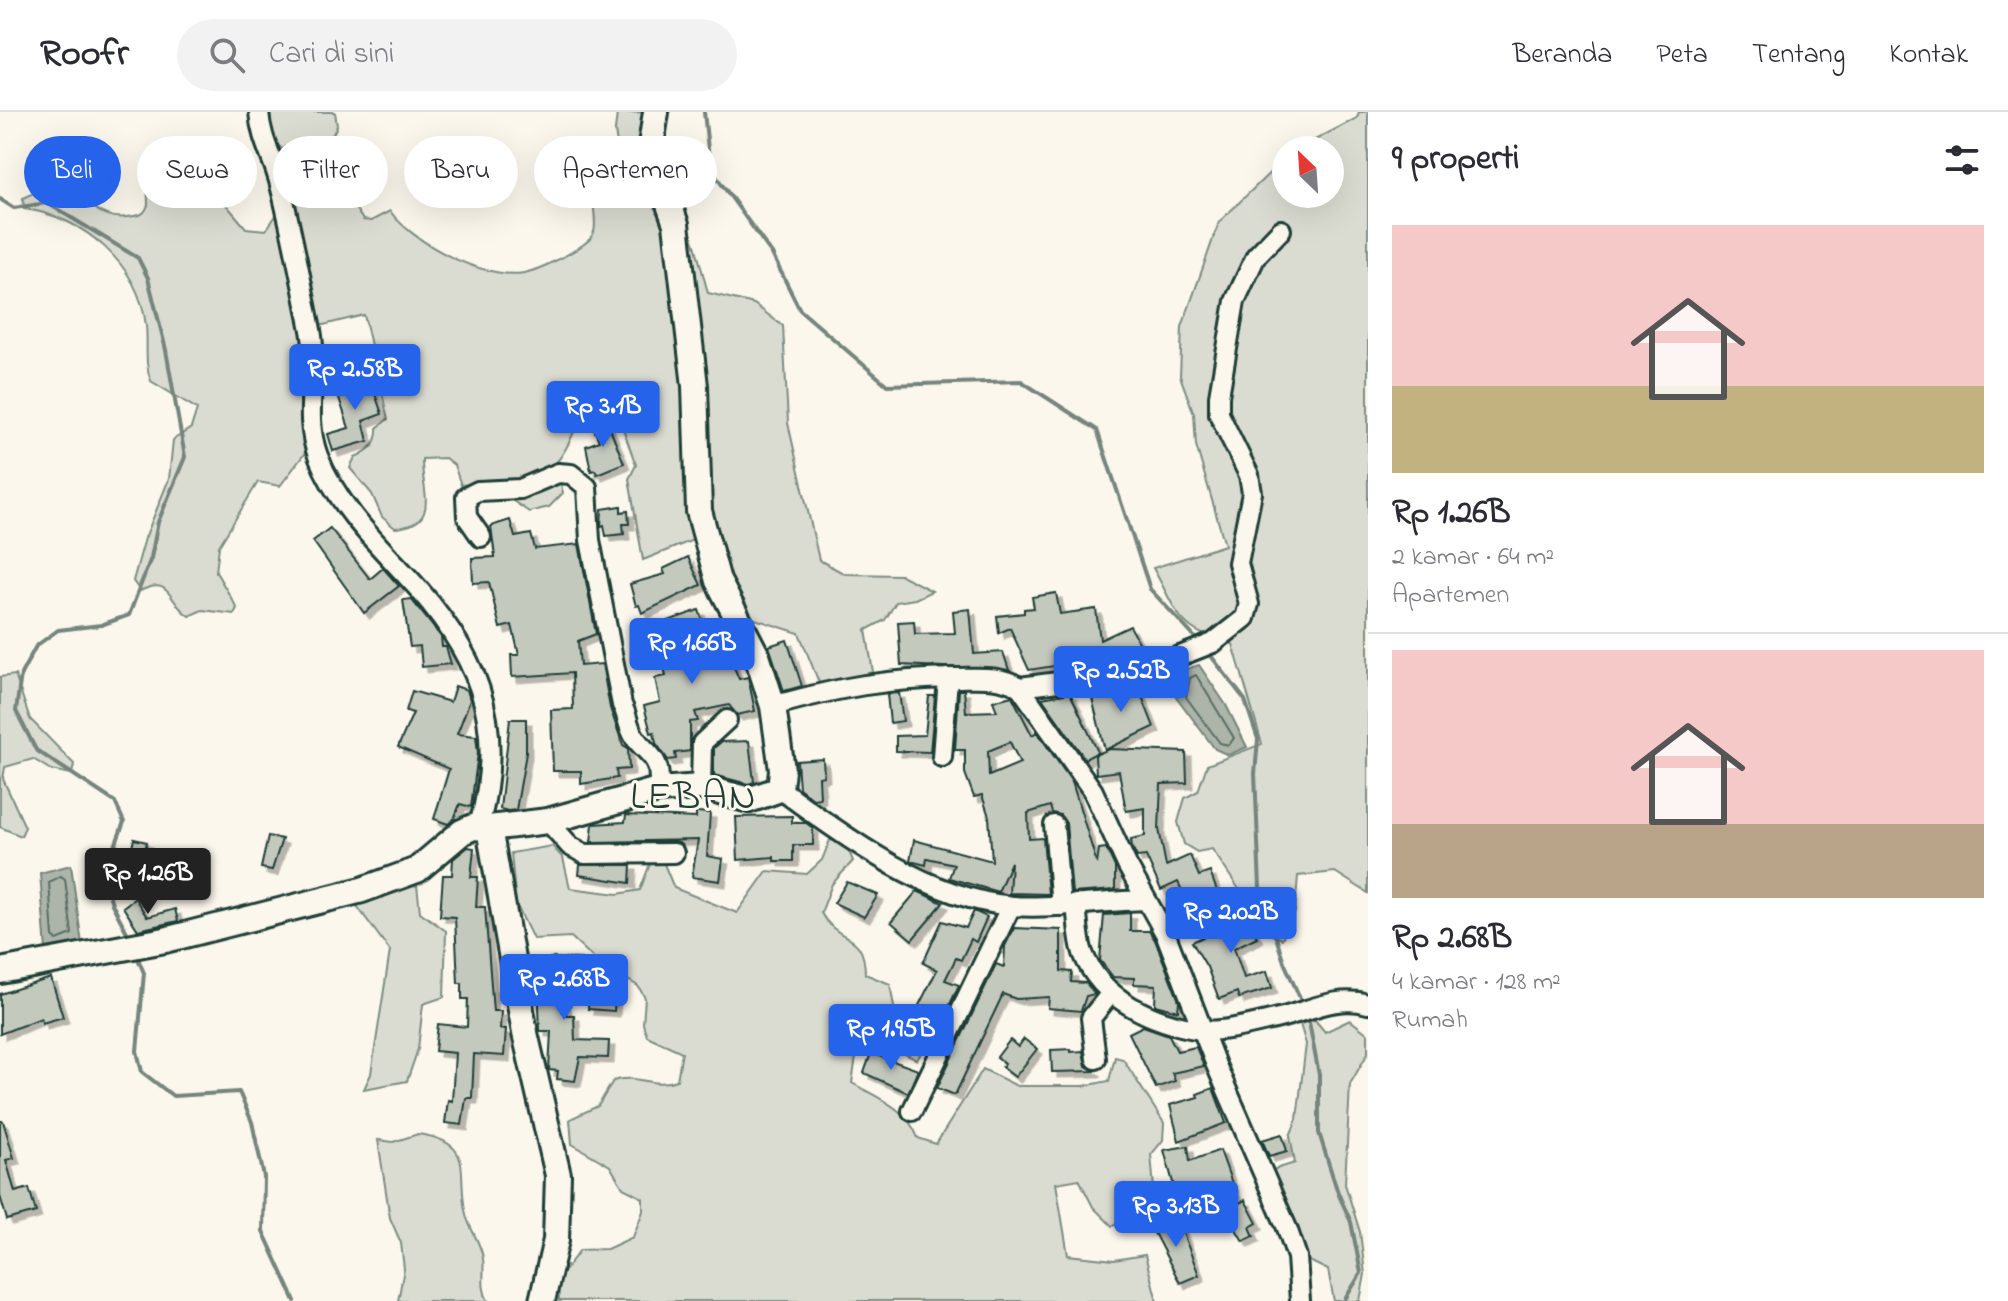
<!DOCTYPE html>
<html lang="id">
<meta charset="utf-8">
<style>
:root{--surface:#fff;--page:#f2f2f3;--text:#2b2b33;--muted:#7c7c81;--line:#e1e1e2;--accent:#2563eb}
body{margin:0;font-family:"Indie Flower",sans-serif;background:var(--page);color:var(--text);height:100vh;display:flex;flex-direction:column;font-size:30px;white-space:nowrap}
*{box-sizing:border-box;margin:0}
p{font-size:26px;color:var(--muted)}
.icon{flex:none;width:44px;height:44px;fill:none;stroke:currentColor;stroke-width:2;stroke-linecap:round;stroke-linejoin:round}
.map{position:relative;flex:1;overflow:hidden}
.panel{display:flex;flex-direction:column;background:var(--surface);width:640px}
.panel>*{flex:none}
.guide{position:absolute;left:24px;top:24px;width:760px;height:72px;display:flex;gap:16px}
.needle{width:52px;rotate:335deg}
.fabs{position:absolute;left:1272px;top:24px;display:grid;gap:16px}
.fabs a{display:grid;place-items:center;width:72px;height:72px;border-radius:50%;background:var(--surface);box-shadow:0 8px 32px #0002;font-size:40px}
.price{position:absolute;translate:-50% -68px;padding:0 18px;border-radius:8px;background:var(--accent);color:#fff;font-size:26px;line-height:52px;filter:drop-shadow(0 2px 4px #0008)}
.price::after{content:'';position:absolute;left:50%;top:48px;width:24px;height:18px;margin-left:-12px;background:inherit;clip-path:polygon(0 0,100% 0,50% 100%)}
.price.on{background:#222;color:#fff}
ul{padding:0;list-style:none}
li{display:grid;align-content:center;gap:16px;height:424px;padding:0 24px}
li+li{border-top:2px solid var(--line)}
li span{display:grid;place-items:center;height:248px;border-radius:0px;color:#555}
li>.icon{margin-inline-start:auto}
span .icon{width:144px;height:144px;fill:#fffc;stroke-width:1}
li b{font-size:34px}
h2{display:flex;justify-content:space-between;align-items:center;height:96px;padding:0 24px;font-size:34px}
.tag{padding:0 28px;border-radius:36px;background:var(--surface);box-shadow:0 8px 32px #0002;font-size:28px;line-height:72px}
.tag.on{background:var(--accent);color:#fff}
header{display:flex;align-items:center;gap:48px;box-sizing:border-box;height:112px;padding:0 40px;background:var(--surface);border-bottom:2px solid var(--line)}
header strong{font-size:38px}
nav{display:flex;gap:44px;margin-inline-start:auto;font-size:28px}
.search{width:560px;height:72px;background:var(--page);display:flex;align-items:center;gap:20px;box-sizing:border-box;padding:0 28px;border-radius:44px;color:var(--muted);font-size:30px}
main{display:flex;flex:1;min-height:0}
.map>svg:first-child{display:block}
</style>
<header>
<strong>Roofr</strong>
<div class="search"><svg class="icon" aria-label="search" viewBox="0 0 24 24"><circle cx="10" cy="10" r="6"/><path d="M15 15l6 6"/></svg>Cari di sini</div>
<nav><a>Beranda</a><a>Peta</a><a>Tentang</a><a>Kontak</a></nav>
</header>
<main>
<div class="map">
<svg width="1368" height="1189" viewBox="0 0 1368 1189">
<defs>
<filter id="shadow"><feDropShadow dx="5.5" dy="5.5" stdDeviation="0" flood-color="#0004"/></filter>
</defs>
<rect width="100%" height="100%" fill="#fbf7ec"/>
<filter id="ink" filterUnits="userSpaceOnUse"><feTurbulence type="fractalNoise" baseFrequency=".0125" numOctaves="2"/><feDisplacementMap in="SourceGraphic" scale="16" xChannelSelector="R" yChannelSelector="G"/><feConvolveMatrix kernelMatrix="1 2 1 2 8 2 1 2 1" color-interpolation-filters="sRGB"/></filter>
<g filter="url(#ink)">
<g fill="#dbdcd1" stroke="#7d8c82" stroke-width="2">
<polygon points="250,0 335,0 337,14 331,26 305,27 282,37 254,10"/>
<path d="M649,0L696,136L708,181L754,192L783,214L788,311L819,448L845,462L901,463L932,479L915,487L896,490L885,508L866,518L873,560L820,573L799,521L723,497L709,454L693,428L643,448L629,367L636,353L614,293C564,307 583,318 556,351L563,381L549,395L529,400L487,371L461,373L454,353L445,346L422,347C421,379 442,412 395,416L382,405L372,382L350,356L355,345C368,340 378,331 377,316L388,307L364,203L303,218L307,265L300,307L305,341L280,374L258,370L219,434L216,460L237,496L234,502L202,498L189,504C167,490 172,463 140,479L133,469L145,426L169,367L173,328L191,316L197,297L151,269C144,252 148,232 146,214C139,152 83,104 24,97L23,86C32,82 43,75 53,76C88,78 93,113 134,104C142,103 145,101 148,93L147,61L157,54L212,76L246,116L266,118L291,82L309,75L340,73L363,108L371,109L390,99C413,131 483,168 524,161C540,158 577,139 589,128C600,118 592,100 594,87C597,69 612,61 619,46L615,19L617,1Z"/>
<path d="M1359,0H1368V781L1335,760L1298,764L1295,800L1282,827L1269,822L1212,737L1197,740L1184,732L1178,710L1185,686L1198,679L1207,653L1262,632L1233,532C1177,519 1180,504 1153,456L1225,433L1196,333L1194,302L1180,264L1182,215L1219,110L1286,45V82H1330V38H1296L1357,6Z"/>
<polygon points="15,563 30,607 74,652 72,662 51,658 33,647 5,655 3,667 25,715 21,724 0,715 0,565"/>
<path d="M830,728L846,732L853,749L832,772L821,801C839,833 865,818 865,862L890,872L897,912L926,932L917,948L882,931H869L856,945L852,971C878,986 907,996 918,1026L936,1032L983,957L1017,974H1084L1109,969L1115,945L1123,947L1164,1011L1163,1028L1151,1043L1155,1088L1139,1107L1112,1114L1093,1095L1079,1067L1056,1071L1068,1143L1114,1148L1145,1143L1157,1189H559L558,1167L580,1138L607,1137L633,1125L643,1099V1086L623,1076L610,1054L572,1032L570,1007L598,994L613,969C637,961 653,977 677,968L682,940L647,924L643,912L645,886L638,874L600,852L571,825L533,827L516,792L511,741L552,734L563,746L570,776L618,782L640,778L650,752H664L674,776L737,801L767,759L807,762L822,748Z"/>
<polygon points="417,773 420,800 446,819 444,885 423,892 418,937 407,969 364,977 371,962 390,839 357,794"/>
<polygon points="1315,908 1325,920 1350,908 1368,922 1368,941 1350,972 1345,1072 1360,1120 1365,1162 1360,1189 1334,1189 1328,1158 1305,1147 1301,1129 1269,1059 1295,1051 1290,1024 1297,1007 1306,932 1300,912"/>
<path d="M418,1022C480,1031 454,1063 467,1106C471,1119 482,1133 483,1147C485,1163 480,1174 488,1189H398L404,1157L401,1131L390,1106L378,1028L393,1030Z"/>
</g>
<g fill="#adb4aa" stroke="#74847b" stroke-width="2">
<polygon points="1199,553 1226,593 1247,635 1228,643 1215,637 1172,579 1184,574 1177,560"/>
<polygon points="71,753 82,832 46,838 40,761"/>
</g>
<g fill="none" stroke-linecap="round" stroke-linejoin="round">
<g stroke="#586d63" stroke-width="2">
<polygon points="1196,563 1234,626 1229,633 1220,631 1186,585 1190,566"/>
<polygon points="61,764 65,767 72,822 57,828 53,825 49,770"/>
</g>
<g stroke="#74847b" stroke-width="4">
<polyline points="704,0 710,56 772,142 800,198 887,273 1021,269 1097,318 1150,477 1200,531"/>
<polyline points="0,87 14,96 47,91 138,146 148,166 166,238 185,345 158,410 151,446 129,503 101,513 58,518 36,534 21,562 16,599 36,638 115,690 124,710 104,764 112,792 130,826"/>
<polyline points="1208,540 1245,588 1258,627 1255,662 1260,776 1284,850 1303,893"/>
<polyline points="136,842 144,861 137,939 142,960 173,984 239,980 252,1010 264,1065 263,1119 295,1189"/>
<polyline points="1308,905 1319,963 1319,1021 1338,1081 1351,1110 1361,1161 1344,1189"/>
</g>
</g>
<g fill="#c4c9be" stroke="#1f3d34" stroke-width="2" fill-rule="evenodd" filter="url(#shadow)">
<polygon points="368,262 382,302 363,309 368,329 333,339 328,322 349,316 335,274"/>
<polygon points="605,305 624,351 597,362 595,358 591,359 586,334 599,329 591,310"/>
<polygon points="621,394 621,400 628,399 629,412 623,412 624,422 606,424 604,413 601,414 602,397"/>
<polygon points="510,408 515,425 531,422 535,437 579,432 596,522 578,529 580,554 602,552 610,596 623,633 628,636 629,657 616,658 617,666 581,672 581,659 553,659 551,598 573,597 572,561 512,565 511,543 519,543 512,513 500,516 489,470 473,471 472,446 495,445 491,414"/>
<polygon points="330,416 370,467 383,456 399,474 364,501 313,429"/>
<polygon points="688,445 701,473 642,501 639,493 636,494 630,472 665,462 663,457"/>
<polygon points="1056,481 1060,502 1096,497 1100,528 1130,514 1140,532 1118,544 1029,558 1010,516 999,521 997,504 1024,501 1024,497 1034,496 1032,485"/>
<polygon points="411,487 441,525 442,535 446,535 451,552 422,555 420,534 410,535 403,488"/>
<polygon points="970,497 974,542 1003,540 1009,558 901,553 898,510 914,509 915,522 955,521 953,499"/>
<polygon points="699,498 707,521 703,522 704,551 728,541 739,567 748,565 755,599 737,603 729,593 695,600 698,609 690,610 690,639 675,641 676,647 668,648 656,631 654,620 651,621 644,594 660,590 655,566 666,564 661,539 674,536 665,510"/>
<polygon points="787,528 802,574 784,579 769,534"/>
<polygon points="1137,572 1154,615 1105,638 1092,586 1103,581 1101,576"/>
<polygon points="455,574 467,578 470,588 457,622 476,624 478,641 471,695 460,692 454,707 448,712 434,707 449,657 398,635 413,601 406,599 412,579 450,590"/>
<path d="M959,578H964L966,600L997,599L993,589L1012,584L1032,623L1037,620L1072,670L1097,752L1099,737L1106,736L1115,755V778L1072,781L1066,711L1060,703L1052,701L1050,694L1028,701L1029,727L1043,726L1048,782L1009,781L1011,750L998,780L949,766L954,752L927,746L926,753L910,749L914,728L992,749L989,705L982,683L974,685L965,661V638H955ZM1010,630L1020,651L989,664L988,639Z"/>
<polygon points="899,581 903,609 890,611 887,582"/>
<polygon points="1070,581 1098,640 1085,647 1042,586"/>
<polygon points="929,584 935,584 930,640 896,639 896,624 925,623"/>
<polygon points="510,607 526,607 526,641 516,698 508,699 500,697"/>
<polygon points="749,629 754,670 748,672 714,663 714,636 721,630"/>
<polygon points="1109,637 1186,640 1187,671 1161,672 1159,717 1166,754 1190,743 1199,764 1210,760 1217,779 1188,791 1178,770 1161,778 1146,744 1137,745 1132,735 1131,727 1145,724 1145,696 1126,699 1119,659 1096,662 1095,643"/>
<polygon points="823,647 824,664 819,665 820,686 813,687 799,676 797,649"/>
<polygon points="696,700 710,701 707,744 723,747 720,769 692,765 698,728 591,730 593,712 625,710 626,703 696,706"/>
<polygon points="792,704 792,711 806,711 813,716 813,733 793,733 793,749 774,749 774,745 738,748 736,705"/>
<polygon points="268,724 282,727 272,758 261,756"/>
<polygon points="134,727 147,730 135,780 122,777"/>
<polygon points="468,735 474,736 471,765 478,765 476,795 485,795 493,899 501,899 500,917 506,917 504,944 474,942 472,986 466,986 462,1013 445,1011 448,988 452,989 455,941 435,939 438,912 467,915 468,887 462,887 462,871 458,871 455,805 440,804 443,763 452,763 453,747"/>
<polygon points="580,753 631,753 630,771 579,763"/>
<polygon points="847,770 878,783 864,805 834,791"/>
<polygon points="917,779 943,791 912,828 891,810"/>
<polygon points="1236,785 1257,825 1234,836 1244,866 1267,859 1272,876 1239,886 1237,880 1219,887 1207,855 1192,830 1231,812 1221,792"/>
<polygon points="135,786 147,805 175,797 178,809 138,818 123,795"/>
<polygon points="974,799 987,805 976,830 971,827 961,848 956,846 945,868 959,873 938,918 912,907 937,858 923,851 942,809 966,816"/>
<polygon points="1130,801 1130,819 1149,819 1155,828 1179,889 1178,899 1155,893 1156,873 1134,872 1134,866 1113,865 1100,848 1104,803"/>
<polygon points="1014,816 1061,818 1061,859 1072,860 1071,870 1086,871 1095,882 1086,884 1081,899 1048,896 1049,885 1016,887 1003,882 955,983 937,976 996,852 1004,855 1005,834"/>
<polygon points="550,846 581,847 580,866 564,866 566,903 574,903 575,928 609,929 608,946 580,945 575,969 557,967 558,959 549,958 551,919 540,919 538,869 549,868"/>
<polygon points="51,866 63,905 42,911 41,906 0,922 0,882"/>
<polygon points="590,868 616,870 614,899 588,897"/>
<polygon points="1143,914 1169,923 1177,939 1196,935 1204,954 1172,961 1175,969 1156,976 1129,921"/>
<polygon points="1024,927 1037,937 1015,965 1002,955 1005,951 997,945 1010,928 1018,935"/>
<polygon points="1071,937 1071,940 1083,939 1086,954 1096,959 1052,960 1051,938"/>
<polygon points="871,941 918,958 908,981 864,961"/>
<polygon points="1213,976 1226,1011 1179,1029 1170,993 1198,985 1197,982"/>
<polygon points="0,1009 3,1009 14,1046 6,1048 15,1080 29,1076 36,1100 7,1108 0,1084"/>
<polygon points="1282,1022 1287,1039 1269,1044 1262,1028"/>
<polygon points="1188,1034 1190,1049 1220,1038 1239,1091 1245,1088 1257,1111 1250,1115 1254,1124 1243,1129 1214,1080 1178,1089 1164,1038"/>
<polygon points="1176,1103 1199,1163 1180,1171 1151,1115"/>
</g>
<g fill="none" stroke-linecap="round" stroke-linejoin="round">
<g stroke="#1f3d34" stroke-width="24">
<g id="street">
<path d="M259,0C261,28 272,43 279,69C292,118 301,169 311,218C319,260 302,302 318,344C335,389 372,427 404,461C477,538 508,609 479,714"/>
<path d="M481,425L467,405L466,385L478,379L520,377L558,361L571,362L587,375L590,428L622,593C627,602 627,609 631,618C640,642 664,639 658,678"/>
<polyline points="1020,575 1142,559 1213,531 1245,506 1249,492 1238,451 1252,381 1249,363 1219,302 1219,284 1235,189 1256,144 1281,118"/>
<path d="M773,594C840,575 886,567 955,566C978,566 999,563 1020,575L1093,679L1127,753L1166,823L1216,953L1287,1116L1297,1145L1300,1189"/>
<polyline points="942,645 948,566"/>
<polyline points="701,675 702,631 727,608"/>
<path d="M780,677C845,725 928,787 1012,794C1056,797 1101,789 1146,788"/>
<polyline points="548,709 570,734 585,742 674,741"/>
<polyline points="1054,713 1061,794"/>
<path d="M1076,792C1078,808 1078,826 1083,841C1101,888 1154,911 1201,918C1223,921 1257,911 1279,906C1309,899 1337,883 1368,892"/>
<polyline points="1096,947 1091,906 1111,881"/>
<polyline points="912,999 1011,794"/>
</g>
</g>
<g stroke="#1f3d34" stroke-width="30">
<g id="secondary">
<polyline points="489,716 548,709 658,678 701,675 749,688 780,677 782,658 773,594 757,544 718,469 699,399 695,274 676,112 650,40 656,0"/>
<polyline points="0,859 165,828 362,778 417,758 462,720 473,715 489,716 525,921 558,1063 556,1128 542,1189"/>
</g>
</g>
<use href="#street" stroke="#fbf7ec" stroke-width="18"/>
<use href="#secondary" stroke="#fbf7ec" stroke-width="24"/>
</g>
</g>
<g text-anchor="middle" stroke-width="6" stroke-linejoin="round" paint-order="stroke">
<g font-size="40" letter-spacing="2" fill="#1f3d34" stroke="#fbf7ec">
<text x="694" y="696">LEBAN</text>
</g>
</g>
</svg>
<div class="fabs">
<a><svg class="needle" viewBox="-14 -14 28 28"><path d="M0-13l5 13h-10z" fill="#e53935"/><path d="M0 13l5-13h-10z" fill="#7c7c81"/></svg></a>
</div>
<b class="price" style="left:355px;top:300px">Rp 2.58B</b>
<b class="price" style="left:603px;top:337px">Rp 3.1B</b>
<b class="price" style="left:692px;top:574px">Rp 1.66B</b>
<b class="price" style="left:1121px;top:602px">Rp 2.52B</b>
<b class="price on" style="left:148px;top:804px">Rp 1.26B</b>
<b class="price" style="left:1231px;top:843px">Rp 2.02B</b>
<b class="price" style="left:564px;top:910px">Rp 2.68B</b>
<b class="price" style="left:891px;top:960px">Rp 1.95B</b>
<b class="price" style="left:1176px;top:1137px">Rp 3.13B</b>
<div class="guide">
<a class="tag on">Beli</a>
<a class="tag">Sewa</a>
<a class="tag">Filter</a>
<a class="tag">Baru</a>
<a class="tag">Apartemen</a>
</div>
</div>
<section class="panel">
<h2>9 properti<svg class="icon" aria-label="filters" viewBox="0 0 24 24"><path d="M4 7h16M4 17h16"/><circle cx="9" cy="7" r="2"/><circle cx="15" cy="17" r="2"/></svg></h2>
<ul>
<li><span style="background:linear-gradient(#f6c9c9 65%,#c2b280 0)"><svg class="icon" aria-label="home" viewBox="0 0 24 24"><path d="M3 11l9-7 9 7M6 9v11h12V9"/></svg></span><div><b>Rp 1.26B</b><p>2 kamar · 64 m²</p><p>Apartemen</p></div></li>
<li><span style="background:linear-gradient(#f6c9c9 70%,#b9a48a 0)"><svg class="icon" aria-label="home" viewBox="0 0 24 24"><path d="M3 11l9-7 9 7M6 9v11h12V9"/></svg></span><div><b>Rp 2.68B</b><p>4 kamar · 128 m²</p><p>Rumah</p></div></li>
</ul>
</section>
</main>
